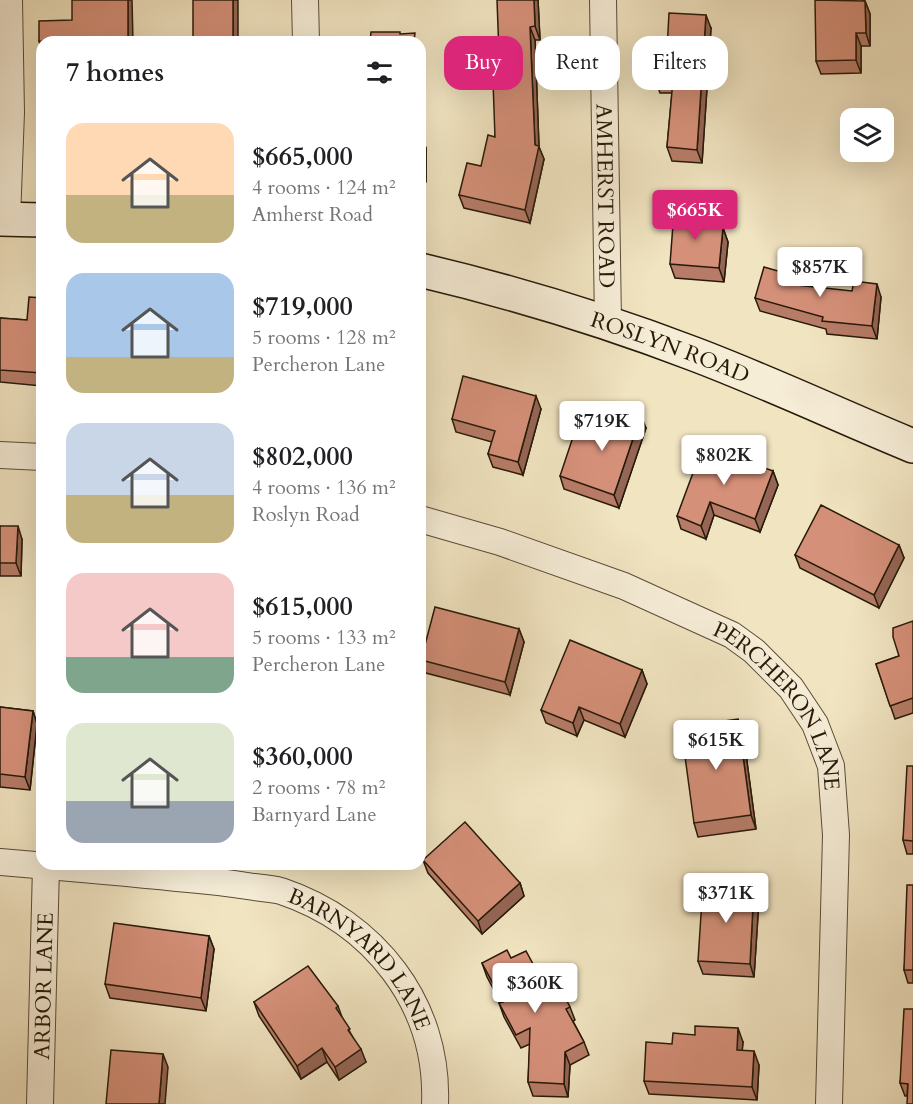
<!DOCTYPE html>
<meta charset="utf-8">
<style>
:root{--surface:#fff;--page:#f6f6f6;--text:#202124;--muted:#757577;--accent:#db2777}
body{margin:0;font-family:Cardo,serif;background:var(--page);color:var(--text);height:100vh;display:flex;flex-direction:column;font-size:22px;white-space:nowrap}
*{box-sizing:border-box;margin:0}
p{font-size:20px;color:var(--muted)}
.icon{flex:none;width:33px;height:33px;fill:none;stroke:currentColor;stroke-width:2;stroke-linecap:round;stroke-linejoin:round}
.map{position:relative;flex:1;overflow:hidden}
.side{position:absolute;left:36px;top:36px;width:390px;height:834px;display:flex;flex-direction:column;background:var(--surface);border-radius:18px;box-shadow:0 6px 24px #0002}
.side>*{flex:none}
.top-card{position:absolute;left:444px;top:36px;width:378px;height:54px;display:flex;gap:12px}
.fabs{position:absolute;left:840px;top:108px;display:grid;gap:12px}
.fabs a{display:grid;place-items:center;width:54px;height:54px;border-radius:12px;background:var(--surface);box-shadow:0 6px 24px #0002;font-size:30px}
.price{position:absolute;translate:-50% -51px;padding:0 14px;border-radius:6px;background:#fff;color:#222;font-size:20px;line-height:39px;filter:drop-shadow(0 2px 3px #0008)}
.price::after{content:'';position:absolute;left:50%;top:36px;width:18px;height:14px;margin-left:-9px;background:inherit;clip-path:polygon(0 0,100% 0,50% 100%)}
.price.selected{background:var(--accent);color:#fff}
ul{padding:0;list-style:none}
li{display:flex;align-items:center;gap:18px;height:150px;padding:0 30px}
li span{display:grid;place-items:center;flex:none;width:168px;height:120px;border-radius:18px;color:#555}
li>.icon{margin-inline-start:auto}
span .icon{width:72px;height:72px;fill:#fffc;stroke-width:1}
li b{font-size:26px}
h2{display:flex;justify-content:space-between;align-items:center;height:72px;padding:0 30px;font-size:26px}
.tag{padding:0 21px;border-radius:18px;background:var(--surface);box-shadow:0 6px 24px #0002;font-size:21px;line-height:54px}
.tag.selected{background:var(--accent);color:#fff}
.map>svg:first-child{display:block}
</style>
<div class="map">
<svg width="913" height="1104" viewBox="0 0 913 1104">
<rect width="100%" height="100%" fill="#f1e4c1"/>
<filter id="stains"><feTurbulence type="fractalNoise" baseFrequency=".00333" numOctaves="4"/><feColorMatrix values="0 0 0 0 .2 0 0 0 0 .09 0 0 0 0 .02 0 0 0 .5 -.17"/></filter>
<radialGradient id="worn" r=".72"><stop offset=".6" stop-color="#630" stop-opacity="0"/><stop offset="1" stop-color="#630" stop-opacity=".3"/></radialGradient>
<g fill="none" stroke-linecap="round" stroke-linejoin="round">
<g stroke="#5a4c36" stroke-width="28">
<g id="minor">
<polyline points="305,0 306,42"/>
<path id="s1" d="M603,0L608,322"/>
<polyline points="7,219 11,112 9,0"/>
<polyline points="0,455 42,457"/>
<path id="s2" d="M420,519L500,542L624,586L732,635L754,651L791,688L815,724L831,766L836,835L829,1104"/>
<path id="s3" d="M0,862C59,867 118,872 177,878C203,880 229,883 254,887C263,888 273,889 281,891C374,922 439,1004 435,1104"/>
<path id="s4" d="M40,1104L46,866"/>
</g>
</g>
<g stroke="#271a08" stroke-width="36">
<g id="secondary">
<polyline points="0,219 42,220"/>
<path id="s5" d="M420,270C513,292 605,320 694,354C768,382 840,416 913,446"/>
</g>
</g>
<use href="#minor" stroke="#f6edd7" stroke-width="26"/>
<use href="#secondary" stroke="#f6edd7" stroke-width="33"/>
</g>
<g fill="#b77c68" stroke="#271a08" stroke-width="1.5">
<polygon points="538,0 540,40 535,40 539,147 544,159 530,223 464,208 459,195 481,166 495,137 499,54"/>
<polygon points="863,0 865,1 870,14 870,46 861,46 861,73 821,74 816,61"/>
<polygon points="711,28 702,163 672,161 667,147 672,93 660,93 655,79 667,50"/>
<polygon points="39,41 133,42 42,42 42,50"/>
<polygon points="420,135 426,148 426,182 420,182"/>
<polygon points="708,214 713,227 723,228 728,242 724,282 675,278 670,264"/>
<polygon points="799,277 802,285 881,297 877,339 827,334 826,329 760,311 755,298"/>
<polygon points="42,298 42,386 0,382 0,318 27,320"/>
<polygon points="541,409 523,475 493,467 488,454 492,442 456,432 452,419"/>
<polygon points="646,428 619,508 564,489 560,476 602,433"/>
<polygon points="773,471 778,485 760,532 714,515 706,539 681,529 677,516"/>
<polygon points="0,526 22,539 21,576 0,576"/>
<polygon points="899,545 904,558 879,608 800,568 795,555"/>
<polygon points="913,621 913,713 895,719 876,664 899,656"/>
<polygon points="519,629 524,642 510,695 426,673 421,660"/>
<polygon points="642,670 647,684 625,737 584,720 577,736 546,723 541,710"/>
<polygon points="0,707 33,711 37,724 30,790 0,787"/>
<polygon points="743,732 756,829 698,837 694,823"/>
<polygon points="913,766 913,854 907,854 903,840"/>
<polygon points="423,860 520,883 524,896 482,934 428,873"/>
<polygon points="913,885 913,983 908,983 904,970"/>
<polygon points="754,887 759,900 754,977 703,974 698,961"/>
<polygon points="209,936 214,949 206,1011 110,998 105,984"/>
<polygon points="511,958 539,975 549,977 570,1007 575,1020 573,1021 584,1042 589,1055 570,1065 568,1097 533,1096 528,1082 530,1044 521,1048 504,1017 499,1003 501,1003 487,977 482,963"/>
<polygon points="254,1002 338,1006 342,1017 366,1062 339,1080 327,1062 301,1079 259,1016"/>
<polygon points="913,1009 907,1096 905,1096 900,1083"/>
<polygon points="743,1042 742,1051 759,1065 757,1100 649,1094 644,1081"/>
</g>
<g fill="#956555" stroke="#271a08" stroke-width="1.5">
<polygon points="128,0 132,0 133,42 128,42"/>
<rect x="233" y="0" width="5" height="42"/>
<polygon points="534,0 538,0 540,40 535,26"/>
<polygon points="865,1 870,14 870,46 866,33"/>
<polygon points="706,15 711,28 702,163 697,150"/>
<polygon points="530,27 535,40 539,147 544,159 530,223 525,210 535,145"/>
<polygon points="856,33 861,46 861,73 856,60"/>
<polygon points="421,135 426,148 426,182 421,169"/>
<polygon points="708,214 713,228 706,227"/>
<polygon points="723,228 728,242 724,282 719,268"/>
<polygon points="799,277 804,290 797,285"/>
<polygon points="877,284 881,297 877,339 872,326"/>
<polygon points="536,396 541,409 523,475 518,462"/>
<polygon points="641,415 646,428 619,508 614,495"/>
<polygon points="773,471 778,485 760,532 755,519"/>
<polygon points="710,502 714,515 706,539 701,526"/>
<polygon points="18,526 22,539 21,576 16,563"/>
<polygon points="899,545 904,558 879,608 874,595"/>
<polygon points="519,629 524,642 510,695 505,682"/>
<polygon points="642,670 647,684 625,737 620,724"/>
<polygon points="579,707 584,720 577,736 573,723"/>
<polygon points="33,711 37,724 30,790 25,777"/>
<polygon points="738,719 743,732 756,829 751,815"/>
<polygon points="520,883 524,896 482,934 478,921"/>
<polygon points="754,887 759,900 754,977 750,964"/>
<polygon points="209,936 214,949 206,1011 201,998"/>
<polygon points="738,1028 743,1042 741,1064 737,1050"/>
<polygon points="322,1048 327,1062 301,1079 297,1066"/>
<polygon points="361,1049 366,1062 339,1080 335,1067"/>
<polygon points="754,1051 759,1065 757,1100 752,1087"/>
<polygon points="565,1052 570,1065 568,1097 564,1084"/>
<polygon points="163,1054 168,1067 165,1104 159,1104"/>
</g>
<g fill="#d59079" stroke="#271a08" stroke-width="1.5">
<polygon points="72,0 128,0 128,42 39,41 39,21 72,20"/>
<rect x="193" y="0" width="40" height="42"/>
<polygon points="497,0 534,0 535,26 530,27 535,145 539,146 525,210 459,195 467,163 481,166 488,135 495,137 492,54 499,54"/>
<polygon points="815,0 865,1 866,33 856,33 856,60 816,61"/>
<polygon points="669,13 706,15 697,150 667,147 673,80 655,79 656,50 667,50"/>
<polygon points="371,32 400,32 400,34 415,33 414,42 370,42"/>
<rect x="420" y="135" width="1" height="34"/>
<polygon points="674,211 708,214 706,227 723,228 719,268 670,264"/>
<polygon points="764,267 799,277 797,285 852,291 854,281 877,284 872,326 822,321 823,317 755,298"/>
<polygon points="29,297 42,298 42,373 0,370 0,318 27,320"/>
<polygon points="463,376 536,396 518,462 488,454 495,431 452,419"/>
<polygon points="612,405 641,415 614,495 560,476 577,425 602,433"/>
<polygon points="703,446 773,471 755,519 710,502 701,526 677,516"/>
<polygon points="821,505 899,545 874,595 795,555"/>
<polygon points="0,526 18,526 16,563 0,563"/>
<polygon points="435,607 519,629 505,682 421,660"/>
<polygon points="913,621 913,698 890,706 876,664 899,656 893,637 893,628"/>
<polygon points="570,640 642,670 620,724 579,707 573,723 541,710"/>
<polygon points="0,707 33,711 25,777 0,774"/>
<polygon points="738,719 751,815 694,823 681,727"/>
<polygon points="907,766 913,766 913,841 903,840"/>
<polygon points="465,822 520,883 478,921 423,860"/>
<polygon points="703,884 754,887 750,964 698,961"/>
<polygon points="907,885 913,885 913,970 904,970"/>
<polygon points="114,923 209,936 201,998 105,984"/>
<polygon points="507,950 511,958 526,951 539,975 546,971 549,977 553,974 570,1007 566,1009 584,1042 565,1052 564,1084 528,1082 530,1028 516,1035 499,1003 503,1002 482,963"/>
<polygon points="308,966 338,1006 336,1008 350,1029 348,1030 361,1049 335,1067 322,1048 297,1066 254,1002"/>
<polygon points="904,1009 913,1009 913,1104 907,1104 908,1084 900,1083"/>
<polygon points="695,1026 738,1028 737,1050 754,1051 752,1087 644,1081 646,1042 672,1044 673,1033 695,1035"/>
<polygon points="111,1050 163,1054 159,1104 106,1104"/>
</g>
<g text-anchor="middle" stroke-width="4.5" stroke-linejoin="round" paint-order="stroke">
<g font-size="22" fill="#271a08" stroke="#f6edd7">
<text dy="8" stroke="none"><textPath href="#s1" startOffset="196">AMHERST ROAD</textPath></text>
<text dy="8" stroke="none"><textPath href="#s5" startOffset="262">ROSLYN ROAD</textPath></text>
<text dy="8" stroke="none"><textPath href="#s2" startOffset="420">PERCHERON LANE</textPath></text>
<text dy="8" stroke="none"><textPath href="#s3" startOffset="390">BARNYARD LANE</textPath></text>
<text dy="8" stroke="none"><textPath href="#s4" startOffset="118">ARBOR LANE</textPath></text>
</g>
</g>
<rect width="100%" height="100%" filter="url(#stains)"/>
<rect width="100%" height="100%" fill="url(#worn)"/>
</svg>
<div class="fabs">
<a><svg class="icon" aria-label="layers" viewBox="0 0 24 24"><path d="M12 4l9 5-9 5-9-5zM3 14l9 5 9-5"/></svg></a>
</div>
<b class="price selected" style="left:695px;top:241px">$665K</b>
<b class="price" style="left:820px;top:298px">$857K</b>
<b class="price" style="left:602px;top:452px">$719K</b>
<b class="price" style="left:724px;top:486px">$802K</b>
<b class="price" style="left:716px;top:771px">$615K</b>
<b class="price" style="left:726px;top:924px">$371K</b>
<b class="price" style="left:535px;top:1014px">$360K</b>
<div class="top-card">
<a class="tag selected">Buy</a>
<a class="tag">Rent</a>
<a class="tag">Filters</a>
</div>
<section class="side">
<h2>7 homes<svg class="icon" aria-label="filters" viewBox="0 0 24 24"><path d="M4 7h16M4 17h16"/><circle cx="9" cy="7" r="2"/><circle cx="15" cy="17" r="2"/></svg></h2>
<ul>
<li><span style="background:linear-gradient(#ffd9b3 60%,#c2b280 0)"><svg class="icon" aria-label="home" viewBox="0 0 24 24"><path d="M3 11l9-7 9 7M6 9v11h12V9"/></svg></span><div><b>$665,000</b><p>4 rooms · 124 m²</p><p>Amherst Road</p></div></li>
<li><span style="background:linear-gradient(#a9c7e8 70%,#c2b280 0)"><svg class="icon" aria-label="home" viewBox="0 0 24 24"><path d="M3 11l9-7 9 7M6 9v11h12V9"/></svg></span><div><b>$719,000</b><p>5 rooms · 128 m²</p><p>Percheron Lane</p></div></li>
<li><span style="background:linear-gradient(#c9d6e8 60%,#c2b280 0)"><svg class="icon" aria-label="home" viewBox="0 0 24 24"><path d="M3 11l9-7 9 7M6 9v11h12V9"/></svg></span><div><b>$802,000</b><p>4 rooms · 136 m²</p><p>Roslyn Road</p></div></li>
<li><span style="background:linear-gradient(#f6c9c9 70%,#7fa58c 0)"><svg class="icon" aria-label="home" viewBox="0 0 24 24"><path d="M3 11l9-7 9 7M6 9v11h12V9"/></svg></span><div><b>$615,000</b><p>5 rooms · 133 m²</p><p>Percheron Lane</p></div></li>
<li><span style="background:linear-gradient(#dfe7d0 65%,#9aa5b1 0)"><svg class="icon" aria-label="home" viewBox="0 0 24 24"><path d="M3 11l9-7 9 7M6 9v11h12V9"/></svg></span><div><b>$360,000</b><p>2 rooms · 78 m²</p><p>Barnyard Lane</p></div></li>
</ul>
</section>
</div>
